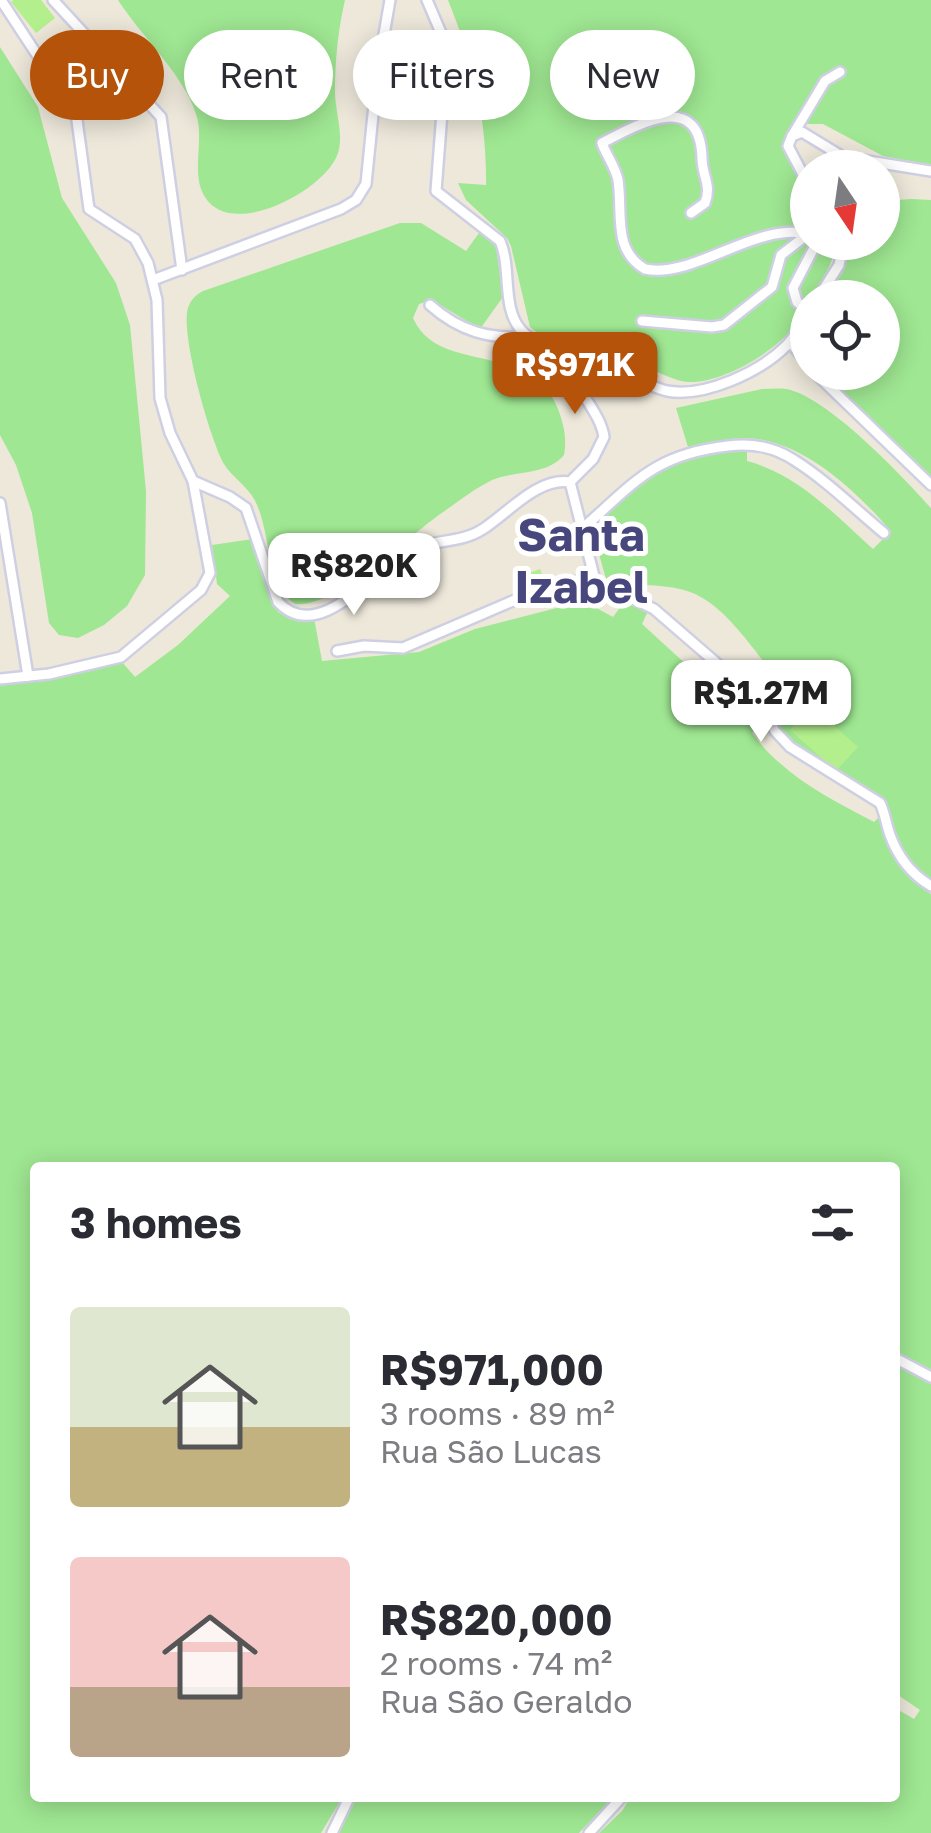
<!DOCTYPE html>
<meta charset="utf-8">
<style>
:root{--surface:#fff;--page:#f7f7f7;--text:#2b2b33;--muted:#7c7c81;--accent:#b45309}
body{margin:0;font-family:"Golos Text",sans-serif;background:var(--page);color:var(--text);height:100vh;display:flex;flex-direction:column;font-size:38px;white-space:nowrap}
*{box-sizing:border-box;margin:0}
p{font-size:32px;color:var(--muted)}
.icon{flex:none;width:55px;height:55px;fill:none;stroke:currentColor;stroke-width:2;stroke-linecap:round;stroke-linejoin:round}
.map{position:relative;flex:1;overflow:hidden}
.sheet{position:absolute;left:30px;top:1162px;width:870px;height:640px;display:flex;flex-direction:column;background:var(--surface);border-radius:10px;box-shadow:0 5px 25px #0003}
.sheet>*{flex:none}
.guide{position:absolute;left:30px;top:30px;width:872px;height:90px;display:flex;gap:20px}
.needle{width:65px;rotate:167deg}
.fabs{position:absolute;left:790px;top:150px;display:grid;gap:20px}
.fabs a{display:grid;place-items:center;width:110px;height:110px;border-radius:50%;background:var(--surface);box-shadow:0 5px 25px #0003;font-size:50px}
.price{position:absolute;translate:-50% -85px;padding:0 22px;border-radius:20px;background:#fff;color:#222;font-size:32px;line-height:65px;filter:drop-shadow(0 2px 5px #0008)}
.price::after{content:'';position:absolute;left:50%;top:60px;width:30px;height:22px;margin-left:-15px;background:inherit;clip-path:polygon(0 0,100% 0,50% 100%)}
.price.current{background:var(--accent);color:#fff}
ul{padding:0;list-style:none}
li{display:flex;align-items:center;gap:30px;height:250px;padding:0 40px}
li span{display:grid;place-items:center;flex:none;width:280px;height:200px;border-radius:10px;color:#555}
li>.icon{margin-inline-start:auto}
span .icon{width:120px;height:120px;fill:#fffc;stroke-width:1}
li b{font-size:42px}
h2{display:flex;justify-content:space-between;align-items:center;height:120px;padding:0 40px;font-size:42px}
.chip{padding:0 35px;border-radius:45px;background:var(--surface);box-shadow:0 5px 25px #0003;font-size:35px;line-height:90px}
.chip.current{background:var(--accent);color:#fff}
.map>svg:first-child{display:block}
</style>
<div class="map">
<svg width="931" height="1833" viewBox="0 0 931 1833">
<rect width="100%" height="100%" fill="#ede8da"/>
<g fill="#9fe792">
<path d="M118,0H345C338,30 335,61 335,92C335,111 344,134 338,153C327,189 232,241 205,197C190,174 205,139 196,114C183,74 141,36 118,0Z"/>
<path d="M448,0H931V165L883,156L823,124H797L786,134L783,146L793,170L807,191L808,242L837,243C833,263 823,279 812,297L808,298C805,338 719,390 681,381C655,374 632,355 603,348C579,342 548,344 530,327L511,246L507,238L466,200L458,183L486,185C487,118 473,62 448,0Z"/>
<polygon points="0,47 38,107 62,198 116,283 130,325 146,491 145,575 127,606 104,625 78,638 59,635 49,623 32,513 16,465 0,435"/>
<polygon points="912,199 931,200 931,480 824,373 882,372 882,298 826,297 843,272 851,243 882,242 883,201"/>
<path d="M400,223H421L466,251L479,233L496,246L503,297L480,329L432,300L419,304L413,318C438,376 530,339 558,409C564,425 567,439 564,455C546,476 516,470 492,480C476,488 460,500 446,510C411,533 335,609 295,604C264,584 272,530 254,499C247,486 232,477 224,464C210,439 180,334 188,308C191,299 196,295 203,291Z"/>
<path d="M762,389C770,389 778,388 786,389C827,396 903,477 931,508V882L908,860L882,800L786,738L775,722L769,705L754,688L770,669C747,642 721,600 684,590C659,583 632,587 606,579L592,529C639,480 677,451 747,449V461C799,475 834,514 873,549L891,531C855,490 800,437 742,438C724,439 705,444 688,447L676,408Z"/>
<path d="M253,539L278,612L292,620L314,618L322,661L419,652L475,629L576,603L589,604L613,617L626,599L648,611L642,624L735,709L750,695L765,718L752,733C783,775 828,798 874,822L879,817C890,852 901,872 931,894V1370L895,1353V1168H35V1798H342L321,1833H0V686L91,671L122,662L135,677L178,645L230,596L217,584L212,545Z"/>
<polygon points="895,1364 931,1384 931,1833 599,1833 622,1811 630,1798 895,1798 895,1708 914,1719 920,1710 895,1693"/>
<polygon points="357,1798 612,1798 579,1833 338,1833"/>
</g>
<g fill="#b3ef8d">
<polygon points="13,0 41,0 55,18 36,33 11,2"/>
<polygon points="540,569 546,585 521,595 515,578"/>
<polygon points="812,706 858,747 836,771 790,730"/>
</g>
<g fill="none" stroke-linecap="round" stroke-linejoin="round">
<g stroke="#cfcfe3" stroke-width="14">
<g id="minor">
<polyline points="53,0 161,117 182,270"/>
<path d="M427,0L447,47L436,191L500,241C512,268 501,307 521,330C549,361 572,359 610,369C629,374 647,386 667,391C704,398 760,372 786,346C795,337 801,325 808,315"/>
<polyline points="792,136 825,81 840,72"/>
<polyline points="808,184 788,146 792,136 802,132 843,157 931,171"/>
<path d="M691,213L705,203C712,185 702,176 702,158C700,89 638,124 602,143C606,155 615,166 618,180C623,213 612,250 645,269C694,279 755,222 808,234"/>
<polyline points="153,280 341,209 356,200 366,184 377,75 390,0"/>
<polyline points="818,298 839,265 844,242"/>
<path d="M430,305C459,331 490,340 528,336"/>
<polyline points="808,310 797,302 793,288 817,242"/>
<polyline points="642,321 712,327 724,325 772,287 781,255 808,234"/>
<polyline points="790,342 808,364"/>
<polyline points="814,372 931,485"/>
<path d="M193,481L230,497L246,508L278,602C318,645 373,572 402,554C428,538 459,545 483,529C508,513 538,477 570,482"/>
<path d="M570,482L593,459L604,437C600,410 572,389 571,361"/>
<polyline points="570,482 595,580"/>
<polyline points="0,503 28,676"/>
<path d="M583,528C635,482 655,454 728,446C752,443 773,446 794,460C826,480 855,509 884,533"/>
<path d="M337,651L364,646L403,648L536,591L564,582L595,580L654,609L758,699L775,731L790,747L880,803C885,813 886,824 890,835C898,857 911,874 931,886"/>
<polyline points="0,679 49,674 121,657 201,590 210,573 193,481 170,433 160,398 157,300 148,263 135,239 89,209 74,98 43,64 1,0"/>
<polyline points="895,1358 931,1377"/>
<polyline points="332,1833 349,1798"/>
<polyline points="589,1833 621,1798"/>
</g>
</g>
<use href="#minor" stroke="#fff" stroke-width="9"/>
</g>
<g text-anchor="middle" stroke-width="10" stroke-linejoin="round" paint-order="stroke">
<g font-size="45" font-weight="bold" fill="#47477d" stroke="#fff">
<text x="581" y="551">Santa<tspan x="581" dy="52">Izabel</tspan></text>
</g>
</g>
</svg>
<div class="fabs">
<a><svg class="needle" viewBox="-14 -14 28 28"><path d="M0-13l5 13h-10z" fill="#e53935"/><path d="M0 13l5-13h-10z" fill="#7c7c81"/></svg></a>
<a><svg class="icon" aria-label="locate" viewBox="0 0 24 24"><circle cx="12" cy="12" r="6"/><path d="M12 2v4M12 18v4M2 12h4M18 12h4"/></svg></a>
</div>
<b class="price current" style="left:575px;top:417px">R$971K</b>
<b class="price" style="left:354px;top:618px">R$820K</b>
<b class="price" style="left:761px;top:745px">R$1.27M</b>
<div class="guide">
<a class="chip current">Buy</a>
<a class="chip">Rent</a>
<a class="chip">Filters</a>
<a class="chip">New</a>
</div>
<section class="sheet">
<h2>3 homes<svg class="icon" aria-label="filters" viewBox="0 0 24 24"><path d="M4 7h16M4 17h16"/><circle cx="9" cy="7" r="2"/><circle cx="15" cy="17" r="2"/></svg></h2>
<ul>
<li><span style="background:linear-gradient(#dfe7d0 60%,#c2b280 0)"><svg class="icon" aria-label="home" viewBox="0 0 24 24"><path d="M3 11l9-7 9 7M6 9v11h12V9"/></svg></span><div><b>R$971,000</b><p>3 rooms · 89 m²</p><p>Rua São Lucas</p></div></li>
<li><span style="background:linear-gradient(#f6c9c9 65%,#b9a48a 0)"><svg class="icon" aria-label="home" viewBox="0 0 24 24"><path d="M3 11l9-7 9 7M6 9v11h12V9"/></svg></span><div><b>R$820,000</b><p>2 rooms · 74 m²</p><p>Rua São Geraldo</p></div></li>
</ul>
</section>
</div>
